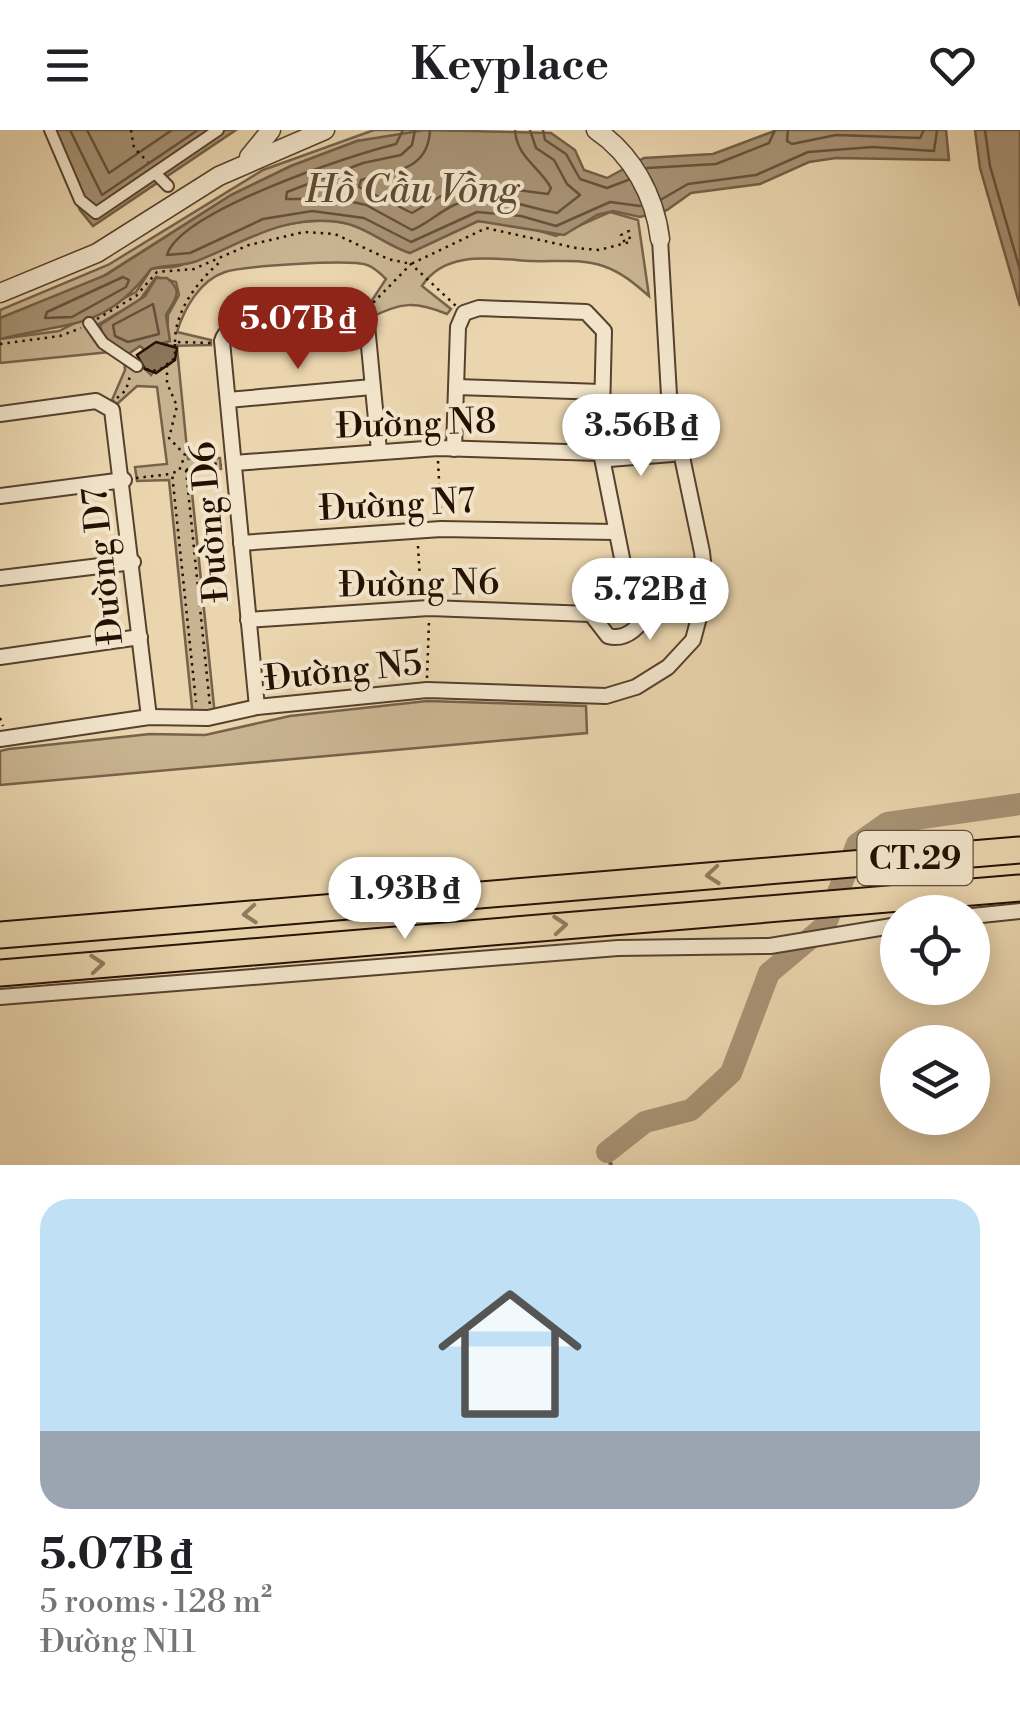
<!DOCTYPE html>
<meta charset="utf-8">
<style>
:root{--surface:#fff;--page:#f6f6f6;--text:#202124;--muted:#757577;--line:#e0e0e0;--accent:#8f2418}
body{margin:0;font-family:"Libre Bodoni",serif;background:var(--page);color:var(--text);height:100vh;display:flex;flex-direction:column;font-size:38px;white-space:nowrap}
*{box-sizing:border-box;margin:0}
p{font-size:32px;color:var(--muted)}
.icon{flex:none;width:55px;height:55px;fill:none;stroke:currentColor;stroke-width:2;stroke-linecap:round;stroke-linejoin:round}
.map{position:relative;height:1035px;overflow:hidden}
.details{display:flex;flex-direction:column;background:var(--surface);flex:1}
.details>*{flex:none}
.tools{position:absolute;left:880px;top:765px;display:grid;gap:20px}
.tools a{display:grid;place-items:center;width:110px;height:110px;border-radius:50%;background:var(--surface);box-shadow:0 5px 25px #0003;font-size:50px}
.price{position:absolute;translate:-50% -85px;padding:0 22px;border-radius:35px;background:#fff;color:#222;font-size:32px;line-height:65px;filter:drop-shadow(0 2px 5px #0008)}
.price::after{content:'';position:absolute;left:50%;top:60px;width:30px;height:22px;margin-left:-15px;background:inherit;clip-path:polygon(0 0,100% 0,50% 100%)}
.price.active{background:var(--accent);color:#fff}
ul{padding:0;list-style:none}
li{display:grid;align-content:center;gap:20px;height:530px;padding:0 40px}
li+li{border-top:2px solid var(--line)}
li span{display:grid;place-items:center;height:310px;border-radius:30px;color:#555}
li>.icon{margin-inline-start:auto}
span .icon{width:180px;height:180px;fill:#fffc;stroke-width:1}
li b{font-size:42px}
header{display:flex;justify-content:space-between;align-items:center;height:130px;padding:0 40px;background:var(--surface);font-size:45px;font-weight:700}
.map>svg:first-child{display:block}
</style>
<header><svg class="icon" aria-label="menu" viewBox="0 0 24 24"><path d="M4 6h16M4 12h16M4 18h16"/></svg>Keyplace<svg class="icon" aria-label="heart" viewBox="0 0 24 24"><path d="M12 20l-8-8c-3-5 5-10 8-4 3-6 11-1 8 4z"/></svg></header>
<div class="map">
<svg width="1020" height="1035" viewBox="0 0 1020 1035">
<rect width="100%" height="100%" fill="#ead5ae"/>
<filter id="stains"><feTurbulence type="fractalNoise" baseFrequency=".002" numOctaves="4"/><feColorMatrix values="0 0 0 0 .2 0 0 0 0 .09 0 0 0 0 .02 0 0 0 .5 -.17"/></filter>
<radialGradient id="worn" r=".72"><stop offset=".6" stop-color="#630" stop-opacity="0"/><stop offset="1" stop-color="#630" stop-opacity=".3"/></radialGradient>
<g fill="#c9b491" stroke="#77624a" stroke-width="2.5">
<polygon points="374,0 447,0 357,11 291,36 231,65 97,150 0,188 0,180 108,135 263,40"/>
<path d="M610,82L638,90L649,166C634,153 621,142 603,136C580,128 555,132 532,131C495,129 445,119 422,156L451,179L447,184C415,171 401,172 370,188L365,181L386,149C381,144 374,137 367,135C350,129 243,136 225,142C200,150 184,179 177,202L211,210V215L167,216L168,185L179,165L176,152L156,147L140,170L97,195C113,216 133,226 151,245L158,235L170,234L177,218L188,329L220,328L221,339L190,343L215,586L193,588L169,350L137,351L135,337L167,334L157,257L137,256L117,274L112,270L125,240L124,230L110,222L0,233V209L59,201L136,162L151,139C161,136 171,139 181,135C233,116 281,84 339,92C366,96 385,115 410,123L478,91L520,95L556,106Z"/>
<polygon points="427,571 586,576 587,603 0,655 0,621 9,619 150,604 205,605 290,586"/>
</g>
<g fill="#a79274" stroke="#735e46" stroke-width="2.5">
<polygon points="46,0 236,0 93,96 80,80"/>
<path d="M425,0L551,3L575,20L584,40L607,48L644,28L713,24L777,0H946L949,30L836,28L809,32L760,54L691,63L667,80L640,87L613,81L597,85L564,105L478,91L410,123C385,115 366,96 339,92C284,84 245,112 197,131C181,137 166,134 151,139C105,201 66,192 0,209V188L106,145L231,65L291,36L357,11Z"/>
<polygon points="975,0 1020,0 1020,176 980,38"/>
<path d="M156,148H167C185,162 174,170 166,185L170,211L151,216L147,222L140,216L127,225L103,206L100,195L145,166Z"/>
</g>
<g fill="none" stroke-linecap="round" stroke-linejoin="round">
<g stroke="#66513b" stroke-width="2.5">
<polyline points="70,0 102,65 198,0"/>
<polyline points="87,0 109,43 172,0"/>
<path d="M403,0L396,14C351,25 180,81 167,125L190,123L263,89L312,81L364,88L411,112L477,82L521,86L556,96L610,72L640,76"/>
<path d="M415,0L412,15L401,25L363,33L287,62L286,69H340L366,75L412,100C427,94 439,82 454,75C489,60 523,77 557,83L580,65L567,54L554,30L536,18L530,0"/>
<path d="M430,0C428,42 393,40 361,50L359,57L412,83L448,62L473,54L548,64L551,58C539,36 517,28 515,0"/>
<polyline points="543,0 545,10 566,24 580,49 607,58 628,50"/>
<polyline points="788,0 787,11 792,14 836,5 920,8 924,0"/>
<polyline points="985,0 990,36 1020,140"/>
<polyline points="647,38 716,34 769,13 775,0"/>
<polyline points="662,69 688,54 756,45 808,22 873,17 934,21 937,0"/>
<polygon points="123,147 129,150 126,157 72,187 45,188 47,182"/>
<polygon points="153,174 159,204 128,212 115,206 113,195"/>
</g>
<polyline stroke="#735e46" stroke-width="4" points="607,1022 611,1035"/>
<polyline stroke="#a79274" stroke-width="22" points="607,1022 645,992 691,980 731,943 769,843 825,796 857,714 887,693 1020,674"/>
</g>
<polygon fill="#8b765b" stroke="#251002" stroke-width="2.5" points="156,212 177,218 175,230 156,243 145,239 137,225"/>
<g fill="none" stroke-linecap="round" stroke-linejoin="round">
<g stroke="#56412d" stroke-width="14">
<g id="pedestrian">
<polyline points="50,0 80,70 96,83 218,0"/>
<polyline points="157,45 168,56"/>
<polyline points="89,193 103,213 137,236"/>
</g>
</g>
<g stroke="#56412d" stroke-width="18">
<g id="minor">
<polyline points="456,257 601,262"/>
<polyline points="228,270 372,257"/>
<polyline points="0,284 96,271 112,280 149,587"/>
<polyline points="601,323 610,318 672,314 679,318"/>
<polyline points="234,333 438,318 601,323 609,329 672,324 679,318"/>
<polyline points="0,366 124,350"/>
<polyline points="241,413 441,399 616,402"/>
<polyline points="0,448 133,432"/>
<path d="M591,484L608,506C626,511 643,496 647,478L645,470L630,464L624,453"/>
<polyline points="248,490 429,478 591,484 615,471 625,443 601,323 604,201 586,182 479,178 464,183 458,197 454,319"/>
<polyline points="0,527 140,507"/>
<path d="M257,577L222,211C230,180 315,185 345,183L360,186L367,195L379,321"/>
<polyline points="0,609 149,587 208,588 257,577 427,560 606,566 636,557 668,537 693,510 706,461 702,422 669,265 660,109"/>
<polyline points="972,786 1020,781"/>
<polyline points="0,867 618,818 770,816 898,795"/>
</g>
</g>
<g stroke="#56412d" stroke-width="21">
<g id="tertiary">
<path d="M596,0C632,24 655,66 660,109"/>
<polyline points="249,27 271,0"/>
<polyline points="0,163 97,123 219,46 325,0"/>
</g>
</g>
<g stroke="#251002" stroke-width="29">
<g id="motorway">
<polyline points="0,805 1020,720"/>
<polyline points="0,843 1020,758"/>
</g>
</g>
<g stroke="#251002" stroke-width="2.5" stroke-dasharray="2.5 5" stroke-linecap="butt">
<polyline points="131,0 134,18 148,32"/>
<polyline points="368,178 411,134 456,176"/>
<polyline points="97,189 136,166 157,142 194,139 249,115 304,102 335,104 388,129 411,134 486,98 576,118 599,120 630,112 629,101 621,105 625,113"/>
<path d="M175,212C175,180 198,151 221,131"/>
<polyline points="0,214 60,206 81,198"/>
<polyline points="167,235 167,253 177,276 169,308 185,325 179,341 172,343 196,572"/>
<polyline points="146,239 158,241 175,228 175,212 211,213"/>
<polyline points="117,268 126,260 130,246"/>
<polyline points="438,331 441,388"/>
<polyline points="186,340 210,576"/>
<polyline points="186,340 206,332 222,335"/>
<polyline points="136,348 171,344"/>
<polyline points="418,416 421,468"/>
<polyline points="427,548 429,491"/>
<polyline points="0,588 3,596"/>
</g>
<use href="#pedestrian" stroke="#f1e4ca" stroke-width="10"/>
<use href="#minor" stroke="#f1e4ca" stroke-width="14"/>
<use href="#tertiary" stroke="#f1e4ca" stroke-width="18"/>
<use href="#motorway" stroke="#ead5ae" stroke-width="25"/>
</g>
<defs><path id="oneway-chevron" d="M-2-3.5L2.5 0L-2 3.5" fill="none" stroke-width="1.6" stroke-linecap="round" stroke-linejoin="round" transform="scale(2.5)"/></defs>
<g stroke="#917c61">
<use href="#oneway-chevron" transform="translate(713 745) rotate(175)"/>
<use href="#oneway-chevron" transform="translate(250 784) rotate(175)"/>
<use href="#oneway-chevron" transform="translate(560 795) rotate(-5)"/>
<use href="#oneway-chevron" transform="translate(97 834) rotate(-5)"/>
</g>
<g text-anchor="middle" stroke-width="8" stroke-linejoin="round" paint-order="stroke">
<rect fill="#f1e4ca" stroke="#62503e" stroke-width="2.5" x="857.5" y="701" width="115" height="54" rx="8"/>
<g font-size="32" font-weight="bold" fill="#251002">
<text x="915" y="739">CT.29</text>
</g>
<g font-size="35" fill="#251002" stroke="#f1e4ca">
<text transform="translate(416 293) rotate(-2)" y="12">Đường N8</text>
<text transform="translate(397 374) rotate(-3)" y="12">Đường N7</text>
<text transform="translate(209 392) rotate(-95)" y="12">Đường D6</text>
<text transform="translate(102 436) rotate(-96)" y="12">Đường D7</text>
<text transform="translate(419 453) rotate(-1)" y="12">Đường N6</text>
<text transform="translate(343 540) rotate(-6)" y="12">Đường N5</text>
</g>
<g font-size="38" font-style="italic" fill="#604a35" stroke="#f1e4ca">
<text x="412" y="72">Hồ Cầu Vồng</text>
</g>
</g>
<rect width="100%" height="100%" filter="url(#stains)"/>
<rect width="100%" height="100%" fill="url(#worn)"/>
</svg>
<div class="tools">
<a><svg class="icon" aria-label="locate" viewBox="0 0 24 24"><circle cx="12" cy="12" r="6"/><path d="M12 2v4M12 18v4M2 12h4M18 12h4"/></svg></a>
<a><svg class="icon" aria-label="layers" viewBox="0 0 24 24"><path d="M12 4l9 5-9 5-9-5zM3 14l9 5 9-5"/></svg></a>
</div>
<b class="price active" style="left:298px;top:242px">5.07B ₫</b>
<b class="price" style="left:641px;top:349px">3.56B ₫</b>
<b class="price" style="left:650px;top:513px">5.72B ₫</b>
<b class="price" style="left:405px;top:812px">1.93B ₫</b>
</div>
<section class="details">
<ul>
<li><span style="background:linear-gradient(#bfe0f5 75%,#9aa5b1 0)"><svg class="icon" aria-label="home" viewBox="0 0 24 24"><path d="M3 11l9-7 9 7M6 9v11h12V9"/></svg></span><div><b>5.07B ₫</b><p>5 rooms · 128 m²</p><p>Đường N11</p></div></li>
</ul>
</section>
